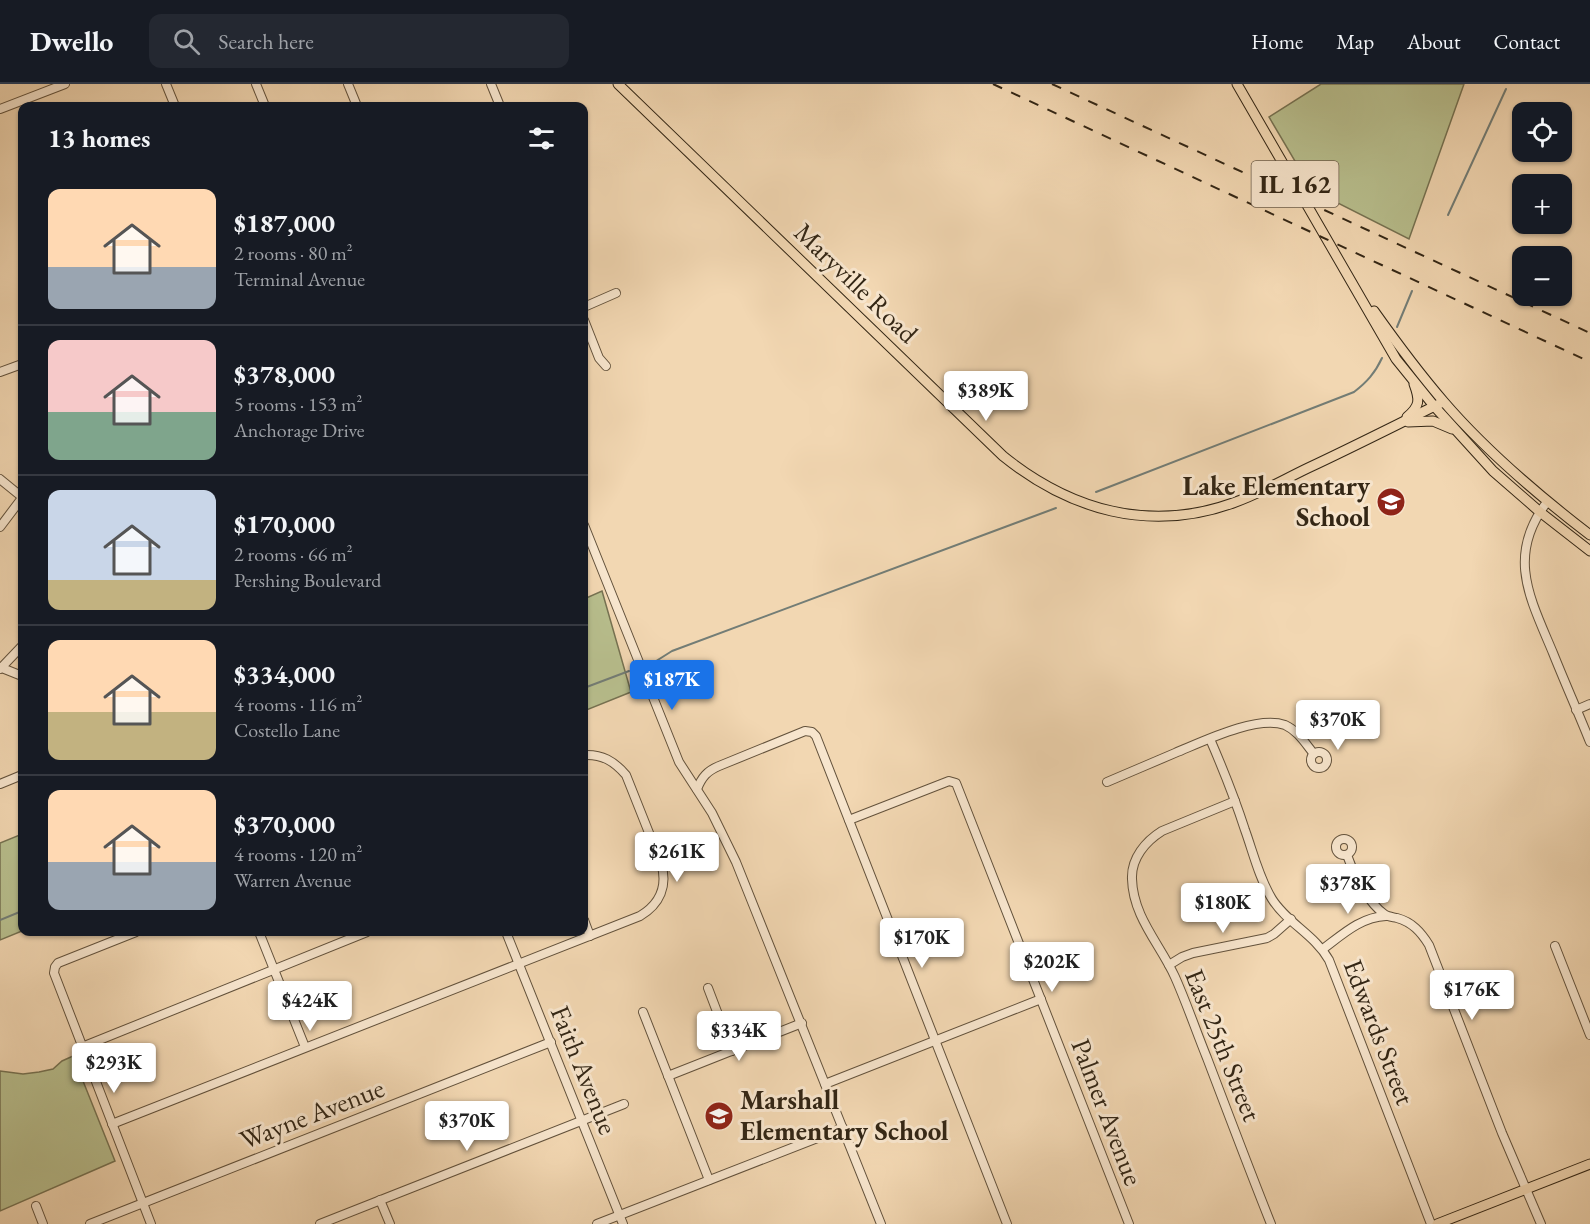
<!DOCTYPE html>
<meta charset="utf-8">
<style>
:root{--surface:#171b24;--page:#242831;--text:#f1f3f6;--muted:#9ea1a6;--line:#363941;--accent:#1a73e8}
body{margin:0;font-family:"EB Garamond",serif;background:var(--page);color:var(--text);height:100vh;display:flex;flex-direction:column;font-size:22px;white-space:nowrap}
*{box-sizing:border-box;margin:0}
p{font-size:20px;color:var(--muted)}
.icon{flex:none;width:33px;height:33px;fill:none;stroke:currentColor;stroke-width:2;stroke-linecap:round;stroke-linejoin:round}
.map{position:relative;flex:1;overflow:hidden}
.side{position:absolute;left:18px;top:18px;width:570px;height:834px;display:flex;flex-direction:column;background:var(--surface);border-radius:12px;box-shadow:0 2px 4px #0004}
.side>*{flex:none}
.controls{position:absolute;left:1512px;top:18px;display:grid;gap:12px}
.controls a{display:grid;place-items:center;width:60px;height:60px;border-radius:12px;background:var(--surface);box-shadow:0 2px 4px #0004;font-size:30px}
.price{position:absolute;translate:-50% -51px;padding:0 14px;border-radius:6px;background:#fff;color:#222;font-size:20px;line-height:39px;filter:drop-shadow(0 2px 3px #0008)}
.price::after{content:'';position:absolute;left:50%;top:36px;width:18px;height:14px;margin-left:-9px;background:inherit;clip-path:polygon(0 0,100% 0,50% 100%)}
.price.active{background:var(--accent);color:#fff}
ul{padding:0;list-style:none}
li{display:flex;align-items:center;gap:18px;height:150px;padding:0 30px}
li+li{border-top:2px solid var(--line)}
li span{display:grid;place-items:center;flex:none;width:168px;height:120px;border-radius:12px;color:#555}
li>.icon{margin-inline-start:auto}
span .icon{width:72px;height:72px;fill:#fffc;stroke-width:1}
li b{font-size:26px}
h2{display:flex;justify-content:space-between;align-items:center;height:72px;padding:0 30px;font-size:26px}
header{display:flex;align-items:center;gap:36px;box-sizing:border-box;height:84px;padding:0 30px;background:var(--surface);border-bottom:2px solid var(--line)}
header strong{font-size:28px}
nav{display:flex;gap:33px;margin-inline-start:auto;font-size:21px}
.search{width:420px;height:54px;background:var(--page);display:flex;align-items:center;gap:15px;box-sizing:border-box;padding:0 21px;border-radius:12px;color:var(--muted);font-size:22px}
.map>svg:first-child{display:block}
</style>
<header>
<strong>Dwello</strong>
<div class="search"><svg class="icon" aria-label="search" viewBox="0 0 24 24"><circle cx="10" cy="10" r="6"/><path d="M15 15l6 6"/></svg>Search here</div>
<nav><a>Home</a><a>Map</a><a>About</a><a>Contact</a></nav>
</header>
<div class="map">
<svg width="1590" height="1140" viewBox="0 0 1590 1140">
<rect width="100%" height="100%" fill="#f2d7b2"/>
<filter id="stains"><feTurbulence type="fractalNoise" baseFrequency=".00333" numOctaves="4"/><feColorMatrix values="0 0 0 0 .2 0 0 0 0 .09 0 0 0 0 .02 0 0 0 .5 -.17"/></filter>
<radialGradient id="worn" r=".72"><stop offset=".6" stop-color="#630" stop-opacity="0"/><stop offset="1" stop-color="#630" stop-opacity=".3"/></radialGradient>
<g fill="#b8bf8e" stroke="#767252" stroke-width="1.5">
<polygon points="1321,0 1464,0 1409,155 1312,106 1269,33"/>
<polygon points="602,507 631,608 584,627 584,515"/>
<polygon points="22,750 22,847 0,856 0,759"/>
<polygon points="73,972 115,1077 0,1127 0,987 23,990 39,988 53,985 62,977"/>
</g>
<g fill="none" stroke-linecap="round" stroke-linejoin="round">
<g stroke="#737d76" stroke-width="2">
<polyline points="1448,131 1506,5"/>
<polyline points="1397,243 1412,207"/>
<path d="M1096,408L1354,308C1367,298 1375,289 1382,274"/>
<polyline points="653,579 672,567 1056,424"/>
<polyline points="584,604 629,587"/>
<polyline points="0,836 22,827"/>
</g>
<g stroke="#63523c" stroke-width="10">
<g id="minor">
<polyline points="166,0 175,22"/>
<polyline points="256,0 265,22"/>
<polyline points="348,0 357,22"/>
<polyline points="491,0 500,22"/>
<polyline points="0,25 65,0"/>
<polyline points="584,223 616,209"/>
<polyline points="584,236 599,274 606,282"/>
<polyline points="0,288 22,280"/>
<polyline points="0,395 22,413"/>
<path d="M1547,418C1506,472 1530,514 1553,569C1565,599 1578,628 1590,658"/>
<polyline points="584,441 679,678 712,729 736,778 881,1140"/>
<polyline points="0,443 22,414"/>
<polyline points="2,584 22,592"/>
<polyline points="0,585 22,562"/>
<polyline points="1576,626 1590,620"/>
<path d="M1210,655C1223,685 1235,715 1245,746C1253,768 1259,794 1272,815C1287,839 1315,851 1329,876L1431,1140"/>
<circle cx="1319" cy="676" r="8"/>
<path d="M1107,698C1130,688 1152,679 1175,669C1202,658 1256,631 1285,641C1298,647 1305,659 1314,670"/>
<polyline points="0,700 22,691"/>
<path d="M697,705C702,693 707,687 719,682L805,647L812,648L816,652L1007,1140"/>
<path d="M1235,717L1162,747C1146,757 1131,774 1132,795C1133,833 1160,860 1175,893C1187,920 1196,947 1207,974C1228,1029 1249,1085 1271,1140"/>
<polyline points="849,736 949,697 956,699 1129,1140"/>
<circle cx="1344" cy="763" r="8"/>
<path d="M1347,771C1355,793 1366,816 1384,830C1388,833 1393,833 1397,834C1412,838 1421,848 1429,861L1502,1049L1541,1140"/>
<polyline points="584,836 590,852"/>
<polyline points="136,848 58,879 55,883 54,889 151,1140"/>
<polyline points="259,848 305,963"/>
<polyline points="506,848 623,1140"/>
<polyline points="1555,862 1590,951"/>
<path d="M1323,865C1343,850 1361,833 1386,832"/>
<polyline points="1169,881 1182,873 1193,869 1267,854 1274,850 1291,835"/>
<polyline points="708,904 732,967"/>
<polyline points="643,928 709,1096"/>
<polyline points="82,963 367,848"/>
<polyline points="668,992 802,939"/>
<polyline points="825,1000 1041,915"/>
<path d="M112,1040L640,832C660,820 668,802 661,779L626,691C614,677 602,670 584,671"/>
<polyline points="380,1116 390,1140"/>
<polyline points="36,1122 43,1140"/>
<polyline points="90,1140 551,958"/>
<polyline points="320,1140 624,1020"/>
<polyline points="597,1140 843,1044"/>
</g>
</g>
<g stroke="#332615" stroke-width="11">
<g id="major">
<path d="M618,0L1003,372C1070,426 1149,449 1233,419C1259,410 1283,396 1308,384C1353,363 1398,340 1443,318"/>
<polyline points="1237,0 1396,275 1434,322 1493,387 1540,428 1590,467"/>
<path d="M1374,227C1396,258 1419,289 1444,318C1487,368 1538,411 1590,451"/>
<path d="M1407,333C1420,322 1420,316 1414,300"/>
<polyline points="1408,338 1433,337 1452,345"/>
<polyline points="1437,1140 1590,1080"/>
</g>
</g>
<use href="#minor" stroke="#f7e5cd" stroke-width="8"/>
<use href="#major" stroke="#f2d7b2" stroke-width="9"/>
<g stroke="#332615" stroke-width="2" stroke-dasharray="10 10" stroke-linecap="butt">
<polyline points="993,0 1590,278"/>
<polyline points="1052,0 1590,249"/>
</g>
</g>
<defs>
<g id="school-disc" transform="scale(1.5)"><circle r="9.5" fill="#8f2418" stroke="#f7e5cd"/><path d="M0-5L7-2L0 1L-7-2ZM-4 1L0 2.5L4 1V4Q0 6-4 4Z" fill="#fff"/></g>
</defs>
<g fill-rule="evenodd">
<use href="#school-disc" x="1391" y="418"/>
<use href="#school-disc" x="719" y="1032"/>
</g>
<g text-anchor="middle" stroke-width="6" stroke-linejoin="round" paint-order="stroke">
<rect fill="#f7e5cd" stroke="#6e5f4c" stroke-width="1.5" x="1251.5" y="77" width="87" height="46" rx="4.5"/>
<g font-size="26" font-weight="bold" fill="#332615">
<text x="1295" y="109">IL 162</text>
</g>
<g font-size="27" fill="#332615" stroke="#f7e5cd">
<text transform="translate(856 199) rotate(44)" y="9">Maryville Road</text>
<text transform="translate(1379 948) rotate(69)" y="9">Edwards Street</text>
<text transform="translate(1223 961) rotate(68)" y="9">East 25th Street</text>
<text transform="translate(584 986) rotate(68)" y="9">Faith Avenue</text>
<text transform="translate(1107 1028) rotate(69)" y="9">Palmer Avenue</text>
<text transform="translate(312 1030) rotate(-21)" y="9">Wayne Avenue</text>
</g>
<g font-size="27" font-weight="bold" fill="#332615" stroke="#f7e5cd" text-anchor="end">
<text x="1370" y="411">Lake Elementary<tspan x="1370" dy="31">School</tspan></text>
<text x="740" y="1025" text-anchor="start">Marshall<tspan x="740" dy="31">Elementary School</tspan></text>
</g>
</g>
<rect width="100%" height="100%" filter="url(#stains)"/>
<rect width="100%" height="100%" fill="url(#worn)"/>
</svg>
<div class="controls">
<a><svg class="icon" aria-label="locate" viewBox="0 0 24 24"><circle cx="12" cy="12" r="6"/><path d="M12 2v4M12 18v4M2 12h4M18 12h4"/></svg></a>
<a>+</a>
<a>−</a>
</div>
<b class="price" style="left:986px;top:338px">$389K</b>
<b class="price active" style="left:672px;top:627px">$187K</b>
<b class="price" style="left:1338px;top:667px">$370K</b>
<b class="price" style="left:677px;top:799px">$261K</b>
<b class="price" style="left:1348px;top:831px">$378K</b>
<b class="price" style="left:1223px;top:850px">$180K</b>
<b class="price" style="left:922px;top:885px">$170K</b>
<b class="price" style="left:1052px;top:909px">$202K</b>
<b class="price" style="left:1472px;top:937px">$176K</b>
<b class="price" style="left:310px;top:948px">$424K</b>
<b class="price" style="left:739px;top:978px">$334K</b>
<b class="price" style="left:114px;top:1010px">$293K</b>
<b class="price" style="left:467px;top:1068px">$370K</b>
<section class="side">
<h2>13 homes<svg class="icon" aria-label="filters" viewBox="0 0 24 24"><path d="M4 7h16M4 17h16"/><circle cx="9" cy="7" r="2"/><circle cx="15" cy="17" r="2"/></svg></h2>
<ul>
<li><span style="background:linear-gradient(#ffd9b3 65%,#9aa5b1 0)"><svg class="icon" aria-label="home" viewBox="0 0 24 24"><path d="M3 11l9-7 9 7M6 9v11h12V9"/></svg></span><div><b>$187,000</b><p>2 rooms · 80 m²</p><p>Terminal Avenue</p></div></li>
<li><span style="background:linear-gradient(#f6c9c9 60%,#7fa58c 0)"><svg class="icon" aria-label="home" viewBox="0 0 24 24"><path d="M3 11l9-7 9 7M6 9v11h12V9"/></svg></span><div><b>$378,000</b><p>5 rooms · 153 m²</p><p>Anchorage Drive</p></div></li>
<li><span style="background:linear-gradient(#c9d6e8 75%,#c2b280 0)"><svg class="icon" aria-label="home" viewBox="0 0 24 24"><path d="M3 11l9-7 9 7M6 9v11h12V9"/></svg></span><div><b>$170,000</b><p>2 rooms · 66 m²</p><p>Pershing Boulevard</p></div></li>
<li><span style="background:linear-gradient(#ffd9b3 60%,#c2b280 0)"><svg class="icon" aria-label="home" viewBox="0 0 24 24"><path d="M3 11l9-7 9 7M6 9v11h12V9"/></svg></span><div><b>$334,000</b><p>4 rooms · 116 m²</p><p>Costello Lane</p></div></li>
<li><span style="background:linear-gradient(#ffd9b3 60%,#9aa5b1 0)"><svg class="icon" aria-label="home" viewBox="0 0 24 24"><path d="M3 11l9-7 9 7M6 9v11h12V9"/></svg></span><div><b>$370,000</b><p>4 rooms · 120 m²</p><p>Warren Avenue</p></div></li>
</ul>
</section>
</div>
